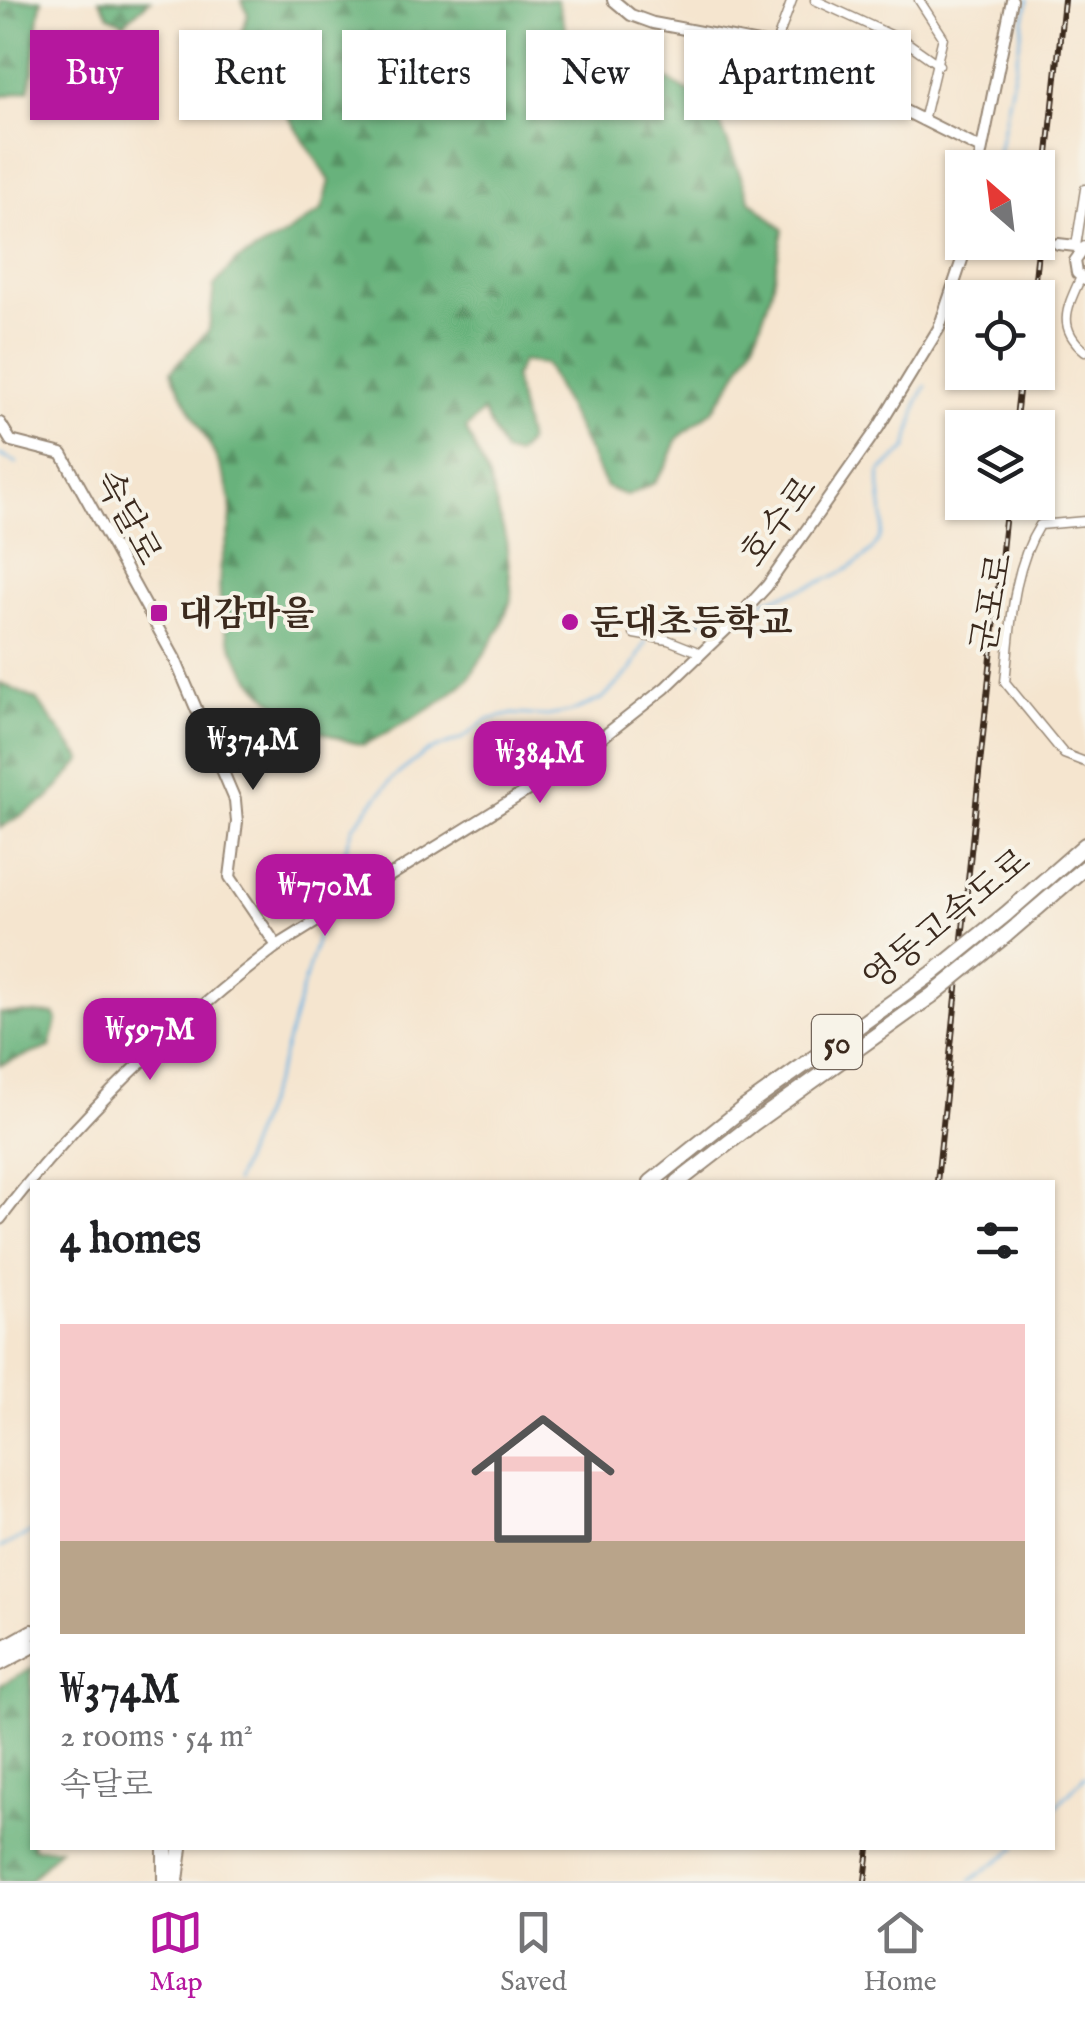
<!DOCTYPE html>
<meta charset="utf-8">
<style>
:root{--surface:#fff;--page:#f2f2f2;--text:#202124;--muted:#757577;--line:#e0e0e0;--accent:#b5179e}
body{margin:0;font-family:"IM FELL English","Noto Serif KR",serif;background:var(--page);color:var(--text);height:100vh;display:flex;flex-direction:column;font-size:38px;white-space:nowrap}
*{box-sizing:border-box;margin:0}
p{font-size:32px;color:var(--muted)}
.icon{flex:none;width:55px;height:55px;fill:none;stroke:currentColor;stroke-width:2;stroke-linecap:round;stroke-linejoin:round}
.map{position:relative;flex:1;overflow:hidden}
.sheet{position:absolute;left:30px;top:1180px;width:1025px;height:670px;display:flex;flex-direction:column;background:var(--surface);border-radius:0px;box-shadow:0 2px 8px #0004}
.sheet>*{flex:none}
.banner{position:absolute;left:30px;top:30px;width:1025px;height:90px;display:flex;gap:20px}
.needle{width:65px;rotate:332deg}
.tools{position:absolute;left:945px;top:150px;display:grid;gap:20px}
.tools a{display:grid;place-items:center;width:110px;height:110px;border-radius:0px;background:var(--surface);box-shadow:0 2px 8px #0004;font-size:50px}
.price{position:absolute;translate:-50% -85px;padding:0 22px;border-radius:20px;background:var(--accent);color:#fff;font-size:32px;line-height:65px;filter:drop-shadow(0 2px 5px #0008)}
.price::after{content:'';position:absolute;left:50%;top:60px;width:30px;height:22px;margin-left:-15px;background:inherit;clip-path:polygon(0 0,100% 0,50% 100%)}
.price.active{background:#222;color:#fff}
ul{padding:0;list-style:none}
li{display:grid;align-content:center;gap:20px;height:530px;padding:0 30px}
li+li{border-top:2px solid var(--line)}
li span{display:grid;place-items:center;height:310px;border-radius:0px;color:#555}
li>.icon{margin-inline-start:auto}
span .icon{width:180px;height:180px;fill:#fffc;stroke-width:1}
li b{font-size:42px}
h2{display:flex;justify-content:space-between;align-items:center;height:120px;padding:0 30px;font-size:42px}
.tag{padding:0 35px;border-radius:0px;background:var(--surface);box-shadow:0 2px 8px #0004;font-size:35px;line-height:90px}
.tag.active{background:var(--accent);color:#fff}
.tab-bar{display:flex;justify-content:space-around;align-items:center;height:140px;border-top:2px solid var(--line);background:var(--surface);font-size:28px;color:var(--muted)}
.tab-bar a{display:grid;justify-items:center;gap:5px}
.tab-bar .active{color:var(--accent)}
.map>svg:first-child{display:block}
</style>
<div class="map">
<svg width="1085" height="1881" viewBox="0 0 1085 1881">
<defs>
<pattern id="forest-firs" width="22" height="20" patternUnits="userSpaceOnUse" patternTransform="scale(2.5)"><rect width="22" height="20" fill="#67b27b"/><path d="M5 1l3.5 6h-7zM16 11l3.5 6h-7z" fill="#569164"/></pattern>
</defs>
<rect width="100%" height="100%" fill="#f7f3e8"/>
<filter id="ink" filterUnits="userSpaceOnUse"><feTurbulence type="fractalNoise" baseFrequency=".01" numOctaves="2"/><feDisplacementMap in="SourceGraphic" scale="20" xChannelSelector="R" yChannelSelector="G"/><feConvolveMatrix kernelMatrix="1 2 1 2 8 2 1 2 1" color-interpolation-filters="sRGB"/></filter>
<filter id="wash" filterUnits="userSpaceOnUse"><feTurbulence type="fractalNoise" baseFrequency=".0048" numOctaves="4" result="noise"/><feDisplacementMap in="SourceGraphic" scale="40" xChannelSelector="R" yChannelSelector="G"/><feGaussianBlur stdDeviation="2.25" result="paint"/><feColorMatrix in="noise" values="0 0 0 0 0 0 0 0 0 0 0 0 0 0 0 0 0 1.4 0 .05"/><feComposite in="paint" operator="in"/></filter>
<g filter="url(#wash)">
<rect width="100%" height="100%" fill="#f5e5cf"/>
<g fill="url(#forest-firs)" stroke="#516e4c" stroke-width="2.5">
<path d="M0,0H42C34,30 38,60 29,90L0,97Z"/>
<polygon points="99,0 150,0 124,23 109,16"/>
<path d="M242,0H557L578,73L626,57L713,105L750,200L783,230L771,293L755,340L729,387L713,410L678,438L667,465L654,483L627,496L606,487L545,364L522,361L514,377L528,443L516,455L504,453L483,411L466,429L489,479L506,540L512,597L500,629L468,680L435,706L364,745C280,728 213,663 220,573C221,553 232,533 231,512C231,467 188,413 171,371L209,330L214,286L235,262L280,238L322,210L330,181L239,40L248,15Z"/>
<polygon points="0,683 37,700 82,760 48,799 0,828"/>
<polygon points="0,1013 54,1014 57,1020 50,1047 0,1065"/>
<polygon points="32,1668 32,1848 60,1848 29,1881 0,1881 0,1685"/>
</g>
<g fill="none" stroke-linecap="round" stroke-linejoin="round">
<g stroke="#6bb3e3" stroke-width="2.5">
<polyline points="995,168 1028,0"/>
<polyline points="0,455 17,463"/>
<path d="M760,602C796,590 876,572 883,527C885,509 877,491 880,472L907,448L918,400L926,386"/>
<polyline points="650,634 665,626 700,621 743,607"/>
<polyline points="325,912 353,827 393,778 425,753 463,738 487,720 513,714 547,716 570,712 602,699 632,669 646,641"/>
<polyline points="235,1182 281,1063 321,924"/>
<polyline points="0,1548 32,1532"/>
<polyline points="1052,1811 1085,1776"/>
<polyline points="970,1881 1016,1848"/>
</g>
</g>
</g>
<g filter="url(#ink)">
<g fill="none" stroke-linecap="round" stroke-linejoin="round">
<polyline stroke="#d0c0ac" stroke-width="10" stroke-dasharray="10 5" stroke-linecap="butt" points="1038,242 1058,244"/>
<g stroke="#988876" stroke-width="11">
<g id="street">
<polyline points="815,0 908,43 939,65"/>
<polyline points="919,0 943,37 923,121"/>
<polyline points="775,46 792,0"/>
<polyline points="1076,246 1085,189"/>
<path d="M1081,277C1067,308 1056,327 1085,351"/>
<path d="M1085,521L1040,525C1011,571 1011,629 1005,682L1064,754L1085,762"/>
<polyline points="634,634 668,640 701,653"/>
</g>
</g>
<g stroke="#988876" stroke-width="14">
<g id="secondary">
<polyline points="613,0 631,15 653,23 775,46 981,149"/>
<polyline points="978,168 1012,0"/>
<polyline points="1058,244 1076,246 1080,251"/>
<polyline points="1085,247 1075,261 1077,273 1085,280"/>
<polyline points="0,423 11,441 62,454 175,659 235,800 237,822 230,877 277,946"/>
<path d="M0,1219C74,1121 179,1020 277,946L562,769L665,688L734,622L767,586L878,428L939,328L968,242"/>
</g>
</g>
<g stroke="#988876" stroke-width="18">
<g id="highway">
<polyline points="1006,914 1085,845"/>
<polyline points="1006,935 1085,867"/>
<polyline points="651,1182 741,1110 933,973"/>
<polyline points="678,1182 754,1123 931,996"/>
<polyline points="0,1650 32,1632"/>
<polyline points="0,1663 32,1646"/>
<polyline points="165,1848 165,1881"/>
<polyline points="176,1881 180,1848"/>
</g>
</g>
<use href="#street" stroke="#fff" stroke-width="8"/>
<use href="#secondary" stroke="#fff" stroke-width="10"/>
<use href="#highway" stroke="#fff" stroke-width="14"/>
<g stroke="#3b2a1e" stroke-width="6">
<g id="rail">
<polyline points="1033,298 1064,0"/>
<polyline points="1015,428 1021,372"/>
<polyline points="937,1182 1007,502"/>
<polyline points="865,1881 869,1848"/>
</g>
</g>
<use href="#rail" stroke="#f7f3e8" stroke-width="2.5" stroke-dasharray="8" stroke-linecap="butt"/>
<g stroke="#988876" stroke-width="18" stroke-linecap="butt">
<g id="highway-bridge">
<polyline points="933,973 1006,914"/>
<polyline points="931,996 1006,935"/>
</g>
</g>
<use href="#highway-bridge" stroke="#fff" stroke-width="14"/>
</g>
</g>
<g fill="#b5179e" stroke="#f7f3e8" stroke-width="4">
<rect x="149" y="603" width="20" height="20" rx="5"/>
<circle cx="570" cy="622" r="10"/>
</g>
<g text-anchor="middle" stroke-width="8" stroke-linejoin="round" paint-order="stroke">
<rect fill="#f7f3e8" stroke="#73665b" stroke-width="2.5" x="812" y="1015" width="50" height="54" rx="8"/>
<g font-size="32" font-weight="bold" fill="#3b2a1e">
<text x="837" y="1053">50</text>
</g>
<g font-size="35" fill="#3b2a1e" stroke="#f7f3e8">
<text transform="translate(129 517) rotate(62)" y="12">속달로</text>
<text transform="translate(778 521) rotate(-54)" y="12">호수로</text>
<text transform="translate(991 603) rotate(-80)" y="12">군포로</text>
<text transform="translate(946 919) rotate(-39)" y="12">영동고속도로</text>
</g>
<g font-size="35" font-weight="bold" fill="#3b2a1e" stroke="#f7f3e8" text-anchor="start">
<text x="179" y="625">대감마을</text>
<text x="590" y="634">둔대초등학교</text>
</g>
</g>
</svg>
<div class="tools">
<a><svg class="needle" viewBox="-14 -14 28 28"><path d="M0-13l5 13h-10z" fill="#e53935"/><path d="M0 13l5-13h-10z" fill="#757577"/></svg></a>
<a><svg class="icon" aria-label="locate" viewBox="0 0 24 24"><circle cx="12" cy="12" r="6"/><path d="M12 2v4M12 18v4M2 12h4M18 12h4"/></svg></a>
<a><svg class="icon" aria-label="layers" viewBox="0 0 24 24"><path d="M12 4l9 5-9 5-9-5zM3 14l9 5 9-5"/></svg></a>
</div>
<b class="price active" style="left:253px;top:793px">₩374M</b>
<b class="price" style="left:540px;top:806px">₩384M</b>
<b class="price" style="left:325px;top:939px">₩770M</b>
<b class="price" style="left:150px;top:1083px">₩597M</b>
<div class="banner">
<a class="tag active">Buy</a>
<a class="tag">Rent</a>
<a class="tag">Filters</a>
<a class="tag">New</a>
<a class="tag">Apartment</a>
</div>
<section class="sheet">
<h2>4 homes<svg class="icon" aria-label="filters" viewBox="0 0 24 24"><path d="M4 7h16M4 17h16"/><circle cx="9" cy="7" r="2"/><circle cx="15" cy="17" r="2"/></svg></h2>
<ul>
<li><span style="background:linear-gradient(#f6c9c9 70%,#b9a48a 0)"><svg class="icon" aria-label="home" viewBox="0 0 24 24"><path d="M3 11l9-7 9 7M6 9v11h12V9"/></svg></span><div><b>₩374M</b><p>2 rooms · 54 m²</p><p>속달로</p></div></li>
</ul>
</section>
</div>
<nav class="tab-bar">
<a class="active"><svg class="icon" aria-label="map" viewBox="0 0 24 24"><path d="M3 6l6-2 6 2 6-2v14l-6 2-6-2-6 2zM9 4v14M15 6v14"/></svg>Map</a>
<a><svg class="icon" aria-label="saved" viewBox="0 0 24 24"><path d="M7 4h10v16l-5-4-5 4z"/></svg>Saved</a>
<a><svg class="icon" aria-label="home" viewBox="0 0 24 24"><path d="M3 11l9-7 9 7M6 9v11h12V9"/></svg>Home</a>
</nav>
